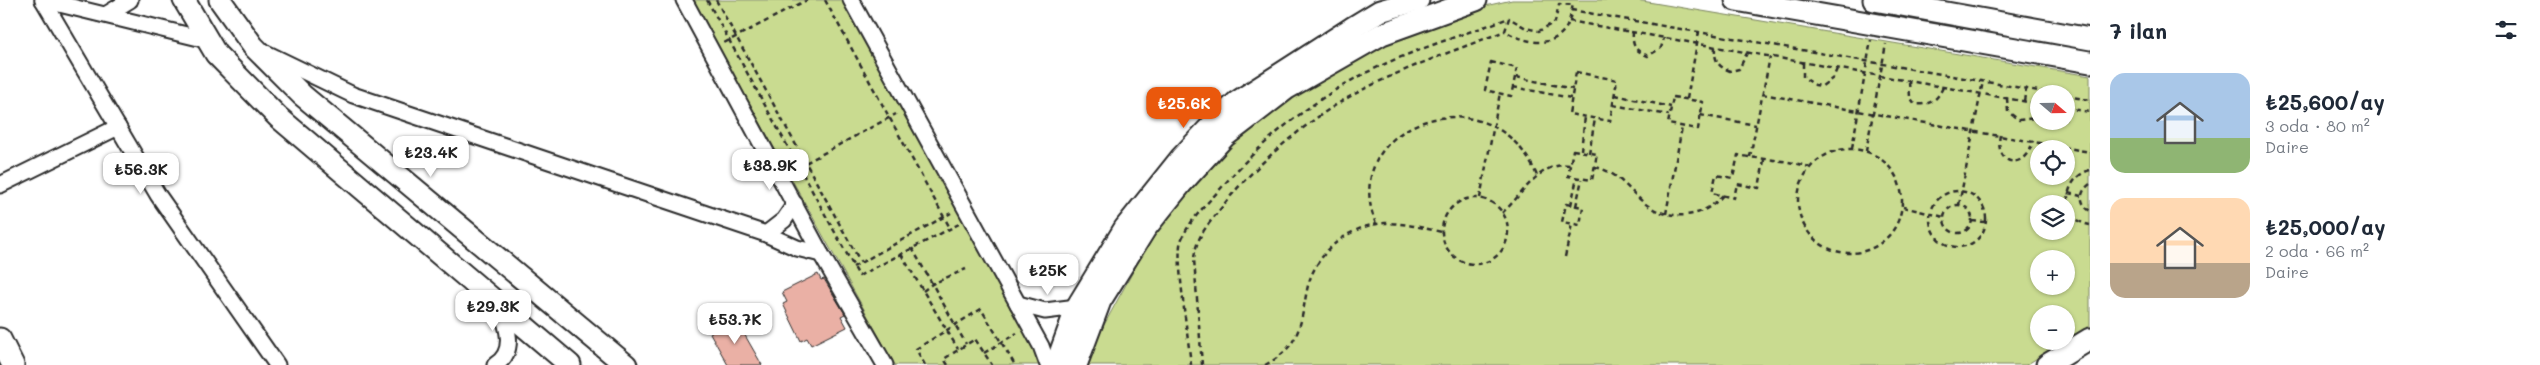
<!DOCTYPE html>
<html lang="tr">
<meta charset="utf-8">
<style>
:root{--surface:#fff;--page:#f6f6f7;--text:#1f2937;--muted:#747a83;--accent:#ea580c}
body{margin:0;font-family:Mali,sans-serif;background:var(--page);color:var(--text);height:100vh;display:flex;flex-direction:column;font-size:19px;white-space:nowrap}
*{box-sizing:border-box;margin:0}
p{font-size:16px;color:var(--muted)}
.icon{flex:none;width:28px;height:28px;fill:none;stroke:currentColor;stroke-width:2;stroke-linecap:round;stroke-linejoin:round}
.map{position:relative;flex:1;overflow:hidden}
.drawer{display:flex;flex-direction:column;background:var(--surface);width:450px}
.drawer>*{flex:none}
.needle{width:32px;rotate:110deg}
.fabs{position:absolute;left:2030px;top:85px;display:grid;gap:10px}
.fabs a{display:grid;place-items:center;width:45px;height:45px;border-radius:50%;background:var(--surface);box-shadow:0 1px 4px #0004;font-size:25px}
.price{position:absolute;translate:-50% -42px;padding:0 11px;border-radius:10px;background:#fff;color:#222;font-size:16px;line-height:32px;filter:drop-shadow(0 1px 2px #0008)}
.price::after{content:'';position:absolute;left:50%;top:30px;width:15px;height:11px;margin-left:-8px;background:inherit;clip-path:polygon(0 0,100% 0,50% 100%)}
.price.current{background:var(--accent);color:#fff}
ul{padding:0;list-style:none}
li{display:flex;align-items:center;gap:15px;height:125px;padding:0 20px}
li span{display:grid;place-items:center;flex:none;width:140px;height:100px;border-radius:15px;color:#555}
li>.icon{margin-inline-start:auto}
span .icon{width:60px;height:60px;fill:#fffc;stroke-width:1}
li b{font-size:21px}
h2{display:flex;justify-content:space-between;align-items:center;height:60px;padding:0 20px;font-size:21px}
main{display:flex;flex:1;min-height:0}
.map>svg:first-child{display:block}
</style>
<main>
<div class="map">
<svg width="2090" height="365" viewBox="0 0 2090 365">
<rect width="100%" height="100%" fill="#fff"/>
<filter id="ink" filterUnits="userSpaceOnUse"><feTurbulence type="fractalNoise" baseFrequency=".02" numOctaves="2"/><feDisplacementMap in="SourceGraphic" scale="10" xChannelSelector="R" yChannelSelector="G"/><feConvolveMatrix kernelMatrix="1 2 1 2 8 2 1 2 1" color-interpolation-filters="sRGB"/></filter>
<g filter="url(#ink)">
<g fill="#c9db90" stroke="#7a835e" fill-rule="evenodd">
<polygon points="692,0 847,0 1037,349 1039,365 895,365"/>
<path d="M1512,0H1636L2090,76V327L2066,341V314H2039V341H2065L2026,365H1086L1104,325L1137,264L1158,230L1186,195L1234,142L1287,101L1391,41L1485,6ZM2039,94H2066V121H2039ZM2039,149H2066V176H2039ZM2039,204H2066V231H2039ZM2039,259H2066V286H2039Z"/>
</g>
<g fill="#eab0a5" stroke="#2b2b2b">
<polygon points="818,274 821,280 824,279 845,314 841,316 847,327 811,345 807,338 801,341 783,304 787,302 782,292"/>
<polygon points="735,318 762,365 728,365 710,333"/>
</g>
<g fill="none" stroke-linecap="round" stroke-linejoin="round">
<g stroke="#2b2b2b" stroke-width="19">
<g id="street">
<polyline points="43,0 158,195 277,365"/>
<polyline points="43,0 207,40"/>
<polyline points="684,0 821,254 885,365"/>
<polyline points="851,0 1041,346 1048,365"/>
<polyline points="107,14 130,0"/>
<polyline points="266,53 353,95 766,234 797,248 821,254"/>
<polyline points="0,185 118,127"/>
<polyline points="766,234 784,220 795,204"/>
<polyline points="1018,304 1045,311 1077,307"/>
<path d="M495,365C517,352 507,325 500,307"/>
</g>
</g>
<g stroke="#2b2b2b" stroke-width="25">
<g id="secondary">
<polyline points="184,0 216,54 278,117 570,365"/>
<polyline points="220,0 253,46 302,95 626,365"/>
<polyline points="1736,0 2090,62"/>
<polyline points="1874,0 2090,39"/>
<polyline points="0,339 13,365"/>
<polyline points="1056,365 1077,307 1125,228 1181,158 1213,124 1237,102 1352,28 1380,11 1418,0"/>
<polyline points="1076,365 1100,301 1145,229 1181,184 1225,136 1286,89 1382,34 1476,0"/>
<polyline points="2047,365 2090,339"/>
</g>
</g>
<g stroke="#2b2b2b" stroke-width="2.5" stroke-dasharray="5 4" stroke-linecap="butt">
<polyline points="707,0 859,276 959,224"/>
<polyline points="716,0 861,263"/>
<polyline points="825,0 950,228"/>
<polyline points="1571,10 2056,94"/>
<polyline points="1569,21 2039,104"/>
<path d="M1633,32C1632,47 1635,50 1648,56L1661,48L1664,38"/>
<polyline points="724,43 807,0"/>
<path d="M1715,47C1714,60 1718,67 1730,71L1739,69L1747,53"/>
<polygon points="1491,62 1517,68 1511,96 1485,90"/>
<polyline points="1803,63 1803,77 1815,85 1822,86 1833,78 1837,69"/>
<polygon points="1576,72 1617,80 1610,121 1569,114"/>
<polyline points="1516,77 1573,89"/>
<path d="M1909,82L1910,97L1915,104C1930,105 1937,101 1943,87"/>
<polyline points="1513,87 1571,98"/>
<polyline points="1762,94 2090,152"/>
<polyline points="1615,95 1671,107"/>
<polyline points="2066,96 2090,100"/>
<polygon points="1673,97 1703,102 1698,129 1668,124"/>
<polyline points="2007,98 2008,112 2019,120 2034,118 2039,111"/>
<polyline points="1687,99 1699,32"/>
<polyline points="2024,101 2026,89"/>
<polyline points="1613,105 1669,115"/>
<polyline points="2066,108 2090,112"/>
<polyline points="1700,115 1756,125"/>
<path d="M2000,135C1994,165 2024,173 2033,141"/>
<polyline points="1852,148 1871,40"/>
<circle cx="1850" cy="201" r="52"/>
<polygon points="1573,150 1597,154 1592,180 1568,176"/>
<polyline points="1581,150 1585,117"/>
<polyline points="1866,151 1886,44"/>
<polyline points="1589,153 1595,119"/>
<polyline points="1750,157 1770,57"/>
<path d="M1764,160L1759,188L1737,184L1734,198L1712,193L1716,175L1733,178L1738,155C1762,160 1785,159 1809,167"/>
<polyline points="798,167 896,114"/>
<path d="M1595,167C1633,175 1636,219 1686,215C1700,214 1714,206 1723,195"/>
<path d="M2090,170C2062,178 2059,220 2090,225"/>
<path d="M2090,184C2079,192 2079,203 2090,211"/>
<circle cx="1958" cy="219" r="28"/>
<polyline points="2068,193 2081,196"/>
<polyline points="1480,198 1500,93"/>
<circle cx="1475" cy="231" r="33"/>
<polygon points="1566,204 1583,207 1580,225 1562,222"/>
<circle cx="1958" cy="219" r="14"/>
<polyline points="1571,205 1577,178"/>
<polyline points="1959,205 1983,81"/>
<polyline points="1576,206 1582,179"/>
<polyline points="1903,207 1944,217"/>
<path d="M1502,213C1523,195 1538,162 1570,165"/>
<polyline points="1666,214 1682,127"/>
<polyline points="1972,221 1985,222"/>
<path d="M1376,224C1335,123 1493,68 1537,176"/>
<polyline points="912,248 966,344"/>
<polyline points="901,254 958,349"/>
<polyline points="1565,257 1572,224"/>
<polyline points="853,267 951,213"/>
<polyline points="923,291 932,284 966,269"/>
<polyline points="984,353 1017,333"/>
<polyline points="925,365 916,349 981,309 1015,365"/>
<polyline points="948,365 944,359 975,339 992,365"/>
<path d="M1191,365C1189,343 1175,256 1181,241C1189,220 1208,203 1222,187C1259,144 1304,107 1354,79C1402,53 1457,37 1509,18L1505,31C1524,42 1551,50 1566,28C1570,21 1571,12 1573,5L1559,4L1555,22L1539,31L1526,28L1509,18"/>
<path d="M1202,365L1194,259C1196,236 1208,225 1222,207C1251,168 1309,119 1351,96C1400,69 1454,51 1505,31"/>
<path d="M1265,365C1301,346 1300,325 1307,290C1314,254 1348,225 1385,223C1405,223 1423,228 1442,232"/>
</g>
<use href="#street" stroke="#fff" stroke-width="15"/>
<use href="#secondary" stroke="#fff" stroke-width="21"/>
</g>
</g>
</svg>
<div class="fabs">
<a><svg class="needle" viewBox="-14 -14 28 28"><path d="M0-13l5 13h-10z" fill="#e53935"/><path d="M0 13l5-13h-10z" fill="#747a83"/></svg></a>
<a><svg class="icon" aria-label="locate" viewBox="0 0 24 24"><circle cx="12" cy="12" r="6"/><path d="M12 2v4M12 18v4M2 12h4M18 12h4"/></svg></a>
<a><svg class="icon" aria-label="layers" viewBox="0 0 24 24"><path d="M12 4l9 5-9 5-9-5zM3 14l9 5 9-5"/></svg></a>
<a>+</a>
<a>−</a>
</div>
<b class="price current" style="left:1184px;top:129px">₺25.6K</b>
<b class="price" style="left:431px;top:178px">₺23.4K</b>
<b class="price" style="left:770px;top:191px">₺38.9K</b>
<b class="price" style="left:141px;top:195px">₺56.3K</b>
<b class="price" style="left:1048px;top:296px">₺25K</b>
<b class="price" style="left:493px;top:332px">₺29.3K</b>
<b class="price" style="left:735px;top:345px">₺53.7K</b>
</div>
<section class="drawer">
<h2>7 ilan<svg class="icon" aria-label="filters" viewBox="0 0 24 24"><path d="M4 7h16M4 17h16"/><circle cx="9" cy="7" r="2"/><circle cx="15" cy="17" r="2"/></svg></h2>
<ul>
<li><span style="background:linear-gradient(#a9c7e8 65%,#8fb573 0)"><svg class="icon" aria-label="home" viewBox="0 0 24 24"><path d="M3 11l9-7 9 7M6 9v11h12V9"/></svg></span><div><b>₺25,600/ay</b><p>3 oda · 80 m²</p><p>Daire</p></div></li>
<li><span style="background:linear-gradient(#ffd9b3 65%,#b9a48a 0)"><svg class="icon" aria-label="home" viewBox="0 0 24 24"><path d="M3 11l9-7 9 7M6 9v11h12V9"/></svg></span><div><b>₺25,000/ay</b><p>2 oda · 66 m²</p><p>Daire</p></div></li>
</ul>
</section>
</main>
